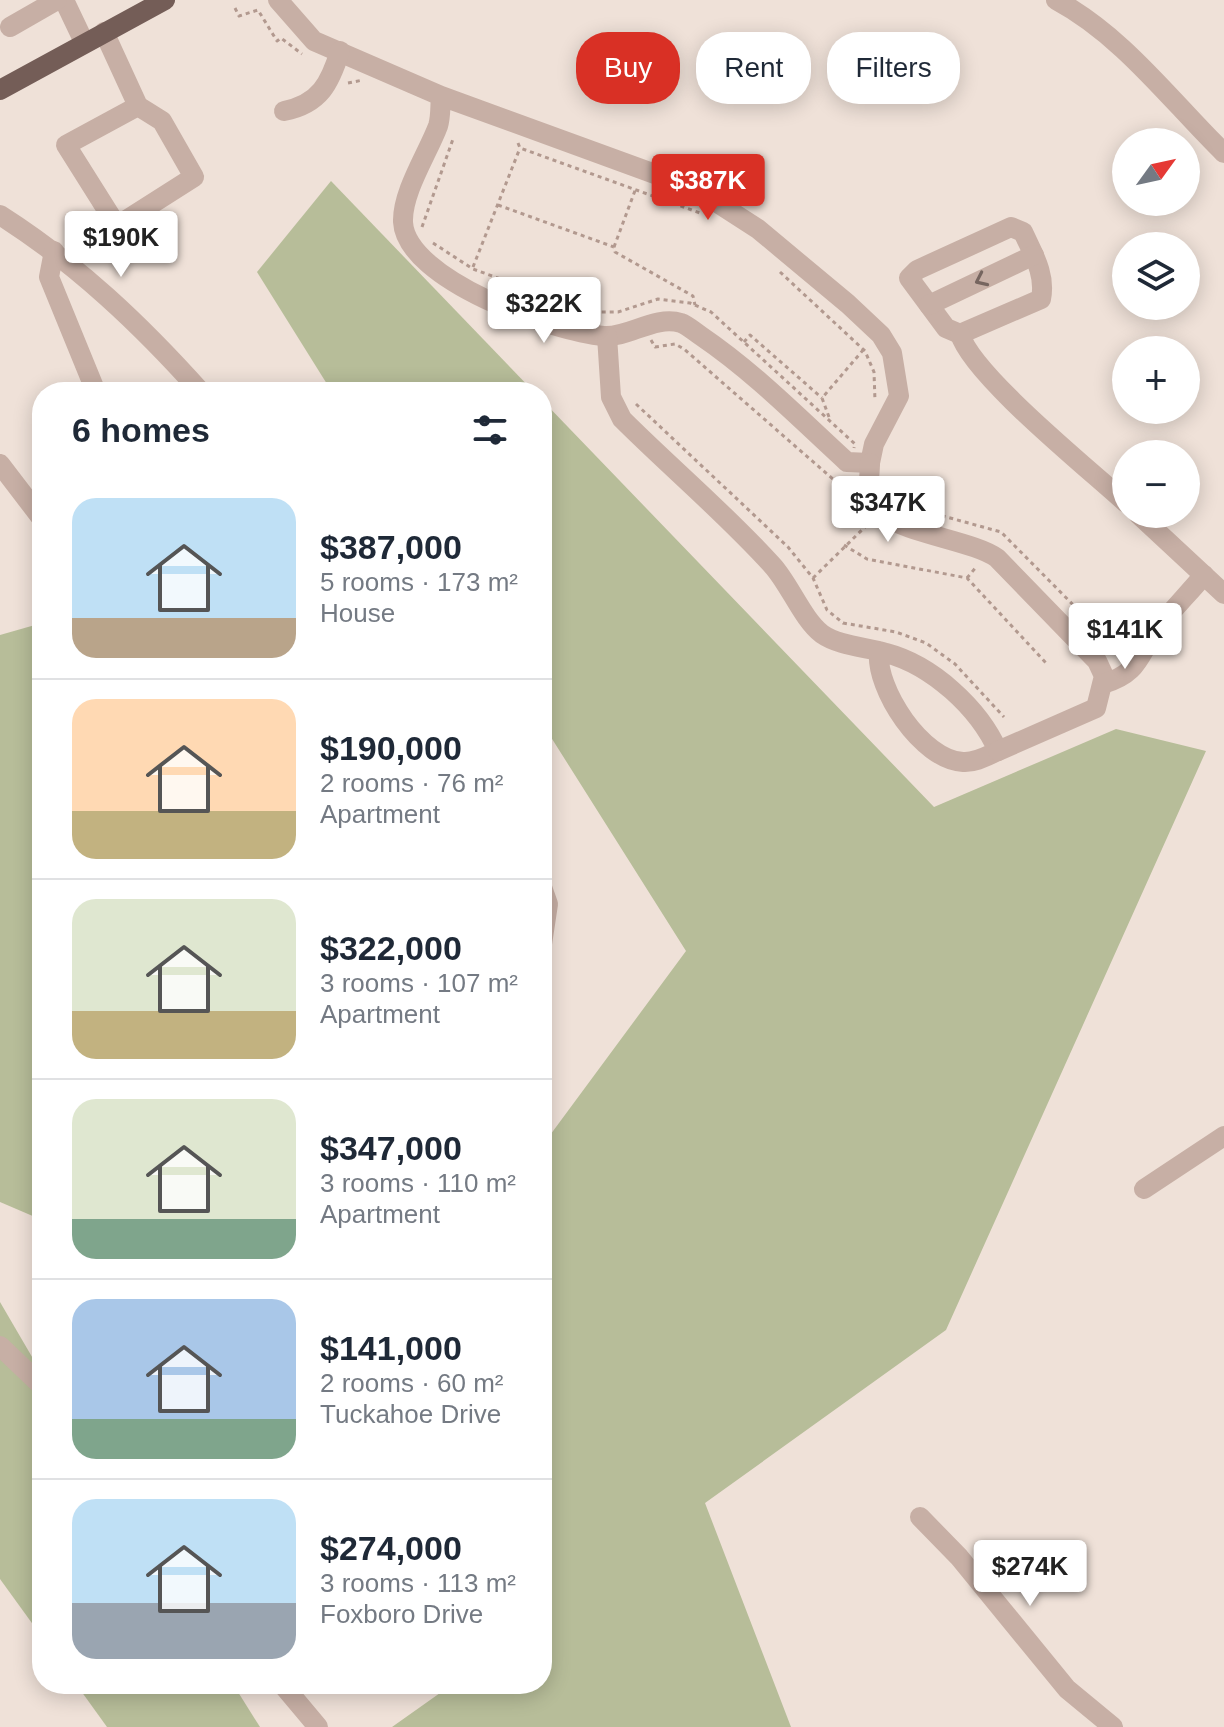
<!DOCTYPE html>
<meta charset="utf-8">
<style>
:root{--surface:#fff;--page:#f2f2f3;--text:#1f2937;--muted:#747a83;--line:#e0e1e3;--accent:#d93025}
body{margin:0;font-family:Arial,sans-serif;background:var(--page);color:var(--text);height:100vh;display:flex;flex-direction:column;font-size:30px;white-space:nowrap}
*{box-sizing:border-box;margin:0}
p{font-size:26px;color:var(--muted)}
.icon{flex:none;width:44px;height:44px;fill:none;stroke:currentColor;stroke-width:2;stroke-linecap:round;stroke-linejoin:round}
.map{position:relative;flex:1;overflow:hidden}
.details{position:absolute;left:32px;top:382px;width:520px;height:1312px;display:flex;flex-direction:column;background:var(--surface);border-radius:32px;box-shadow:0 4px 20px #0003}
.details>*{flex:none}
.top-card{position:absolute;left:576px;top:32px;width:528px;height:72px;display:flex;gap:16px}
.needle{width:52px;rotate:57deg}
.buttons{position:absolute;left:1112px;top:128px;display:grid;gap:16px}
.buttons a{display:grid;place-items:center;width:88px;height:88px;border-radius:50%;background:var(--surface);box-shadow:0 4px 20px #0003;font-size:40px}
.price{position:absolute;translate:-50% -68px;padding:0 18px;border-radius:8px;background:#fff;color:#222;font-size:26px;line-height:52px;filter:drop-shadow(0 2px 4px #0008)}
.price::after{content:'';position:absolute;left:50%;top:48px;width:24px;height:18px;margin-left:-12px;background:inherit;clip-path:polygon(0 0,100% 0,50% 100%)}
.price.current{background:var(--accent);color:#fff}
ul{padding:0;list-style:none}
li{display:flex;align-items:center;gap:24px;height:200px;padding:0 40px}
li+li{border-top:2px solid var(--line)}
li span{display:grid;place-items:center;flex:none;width:224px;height:160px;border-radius:24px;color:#555}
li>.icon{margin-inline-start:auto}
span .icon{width:96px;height:96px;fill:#fffc;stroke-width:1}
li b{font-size:34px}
h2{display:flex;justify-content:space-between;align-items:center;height:96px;padding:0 40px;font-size:34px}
.tag{padding:0 28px;border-radius:32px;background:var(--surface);box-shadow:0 4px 20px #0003;font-size:28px;line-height:72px}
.tag.current{background:var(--accent);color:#fff}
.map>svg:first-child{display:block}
</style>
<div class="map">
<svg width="1224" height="1727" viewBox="0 0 1224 1727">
<rect width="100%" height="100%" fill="#efe1d8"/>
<g fill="#b7bd99">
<polygon points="331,181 534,392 332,392 257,272"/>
<polygon points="542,400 934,807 1116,729 1206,751 946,1330 705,1503 791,1727 392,1727 440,1693 437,1684 542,1684 542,1146 686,951 542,723"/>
<polygon points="42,623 42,1220 0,1202 0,635"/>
<polygon points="0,1302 42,1374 42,1637 0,1579"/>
<polygon points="76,1684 233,1684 260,1727 107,1727"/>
</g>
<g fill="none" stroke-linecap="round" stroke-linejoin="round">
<g stroke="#b2998f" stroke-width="3" stroke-dasharray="4 4" stroke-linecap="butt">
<polyline points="235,8 239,16 258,10 277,41 281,38 302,54"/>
<polyline points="348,83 363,80"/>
<polyline points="518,143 520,148 700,213"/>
<polyline points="498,205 614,247 615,252 693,296 695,305"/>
<polyline points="422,227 453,139"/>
<polyline points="433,243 473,269 591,312 618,312 658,299 690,303 711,312 855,444 854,448"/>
<polyline points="614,247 636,188"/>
<polyline points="473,267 520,148"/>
<polyline points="780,272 865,351 874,372 875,401"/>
<polyline points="651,340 655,347 675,344 684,349 850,494"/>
<polyline points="744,342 750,335 822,398"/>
<polyline points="636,404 788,547 813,578 827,610 843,623 896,632 926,643 955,664 1004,717"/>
<polyline points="829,417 822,398 864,349"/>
<polyline points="903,505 1001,532 1108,640 1103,645"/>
<polyline points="844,545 867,559 967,578 1047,664"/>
<polyline points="813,578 867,525"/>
<polyline points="967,578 977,566"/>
</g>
<g stroke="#c7afa5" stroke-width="20">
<polyline points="64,0 84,42"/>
<path d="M278,0L314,41L441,96C440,105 441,117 438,126C428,153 402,192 403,222C406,280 554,332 604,336C628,338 655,315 681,323C687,325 695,332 701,336C754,372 800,419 847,462L870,463L874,444L899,396L892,353L881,335L848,304L758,229L696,189L441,96"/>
<path d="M1056,0C1123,36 1170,100 1224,153"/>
<polyline points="10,27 57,0"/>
<polyline points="104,32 138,106 66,145 117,226 194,177 162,121 138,106"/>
<path d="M284,111C320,104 330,83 340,51"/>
<path d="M0,215C77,264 141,325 201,392"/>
<path d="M1011,227L1023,232C1033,254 1046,274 1041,299L960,334L946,328L909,278L917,270Z"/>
<polyline points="54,251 49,277 96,392"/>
<polyline points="929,305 1034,255"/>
<path d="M960,334C972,375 1089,469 1126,503"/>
<path d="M607,336L611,397L622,419C671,468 725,513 772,565C789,583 803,620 822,634C839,646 866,647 886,653C932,665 979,708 998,751C987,756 975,763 963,762C922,760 875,689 879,651"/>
<path d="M870,463C870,475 867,488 870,500C878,531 970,538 997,558L1097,661L1104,676L1096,708L998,751"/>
<polyline points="0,464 42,519"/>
<polyline points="1138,514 1224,594"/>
<path d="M1103,684C1140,673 1138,655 1158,628C1172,610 1189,593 1204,575"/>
<polyline points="542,887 548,904 542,944"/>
<polyline points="1144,1189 1224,1136"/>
<polyline points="0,1346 42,1386"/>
<polyline points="920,1517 959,1557 1067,1689 1113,1727"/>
<polyline points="282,1684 318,1727"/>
</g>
<polyline stroke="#745d57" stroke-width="20" points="0,90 165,0"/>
</g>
<defs><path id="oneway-chevron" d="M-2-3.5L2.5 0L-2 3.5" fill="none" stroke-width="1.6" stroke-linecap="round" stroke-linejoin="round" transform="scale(2)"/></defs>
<use stroke="#76655f" href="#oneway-chevron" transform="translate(981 280) rotate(155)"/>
</svg>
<div class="buttons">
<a><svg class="needle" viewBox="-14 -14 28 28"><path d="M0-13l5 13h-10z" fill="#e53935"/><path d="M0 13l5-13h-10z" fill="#747a83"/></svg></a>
<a><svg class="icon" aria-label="layers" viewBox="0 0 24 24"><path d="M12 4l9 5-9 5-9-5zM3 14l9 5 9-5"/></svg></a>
<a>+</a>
<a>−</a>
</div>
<b class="price current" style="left:708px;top:222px">$387K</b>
<b class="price" style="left:121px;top:279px">$190K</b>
<b class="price" style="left:544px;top:345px">$322K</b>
<b class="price" style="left:888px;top:544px">$347K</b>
<b class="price" style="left:1125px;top:671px">$141K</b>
<b class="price" style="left:1030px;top:1608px">$274K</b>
<div class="top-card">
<a class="tag current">Buy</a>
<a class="tag">Rent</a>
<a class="tag">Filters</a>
</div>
<section class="details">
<h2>6 homes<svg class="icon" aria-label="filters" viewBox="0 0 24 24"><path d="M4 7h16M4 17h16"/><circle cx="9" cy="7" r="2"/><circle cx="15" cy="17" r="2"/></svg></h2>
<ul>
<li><span style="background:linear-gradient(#bfe0f5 75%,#b9a48a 0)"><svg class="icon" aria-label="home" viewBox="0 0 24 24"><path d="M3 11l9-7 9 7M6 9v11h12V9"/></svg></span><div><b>$387,000</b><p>5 rooms · 173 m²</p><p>House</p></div></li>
<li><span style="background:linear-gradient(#ffd9b3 70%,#c2b280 0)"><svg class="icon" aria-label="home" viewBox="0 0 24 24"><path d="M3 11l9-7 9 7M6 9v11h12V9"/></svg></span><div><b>$190,000</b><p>2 rooms · 76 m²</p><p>Apartment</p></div></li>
<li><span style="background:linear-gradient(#dfe7d0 70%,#c2b280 0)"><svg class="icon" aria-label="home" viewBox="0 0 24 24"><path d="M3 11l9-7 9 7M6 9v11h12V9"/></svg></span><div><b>$322,000</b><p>3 rooms · 107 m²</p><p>Apartment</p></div></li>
<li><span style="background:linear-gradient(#dfe7d0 75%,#7fa58c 0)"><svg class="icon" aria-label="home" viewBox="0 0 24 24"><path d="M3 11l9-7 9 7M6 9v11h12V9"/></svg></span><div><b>$347,000</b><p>3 rooms · 110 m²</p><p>Apartment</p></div></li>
<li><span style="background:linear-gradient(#a9c7e8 75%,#7fa58c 0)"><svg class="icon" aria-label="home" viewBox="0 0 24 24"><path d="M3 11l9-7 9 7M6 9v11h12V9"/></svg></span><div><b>$141,000</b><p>2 rooms · 60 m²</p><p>Tuckahoe Drive</p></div></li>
<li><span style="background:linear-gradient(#bfe0f5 65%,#9aa5b1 0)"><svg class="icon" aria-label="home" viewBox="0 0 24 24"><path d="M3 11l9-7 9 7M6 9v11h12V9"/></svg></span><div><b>$274,000</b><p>3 rooms · 113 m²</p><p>Foxboro Drive</p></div></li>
</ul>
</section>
</div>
